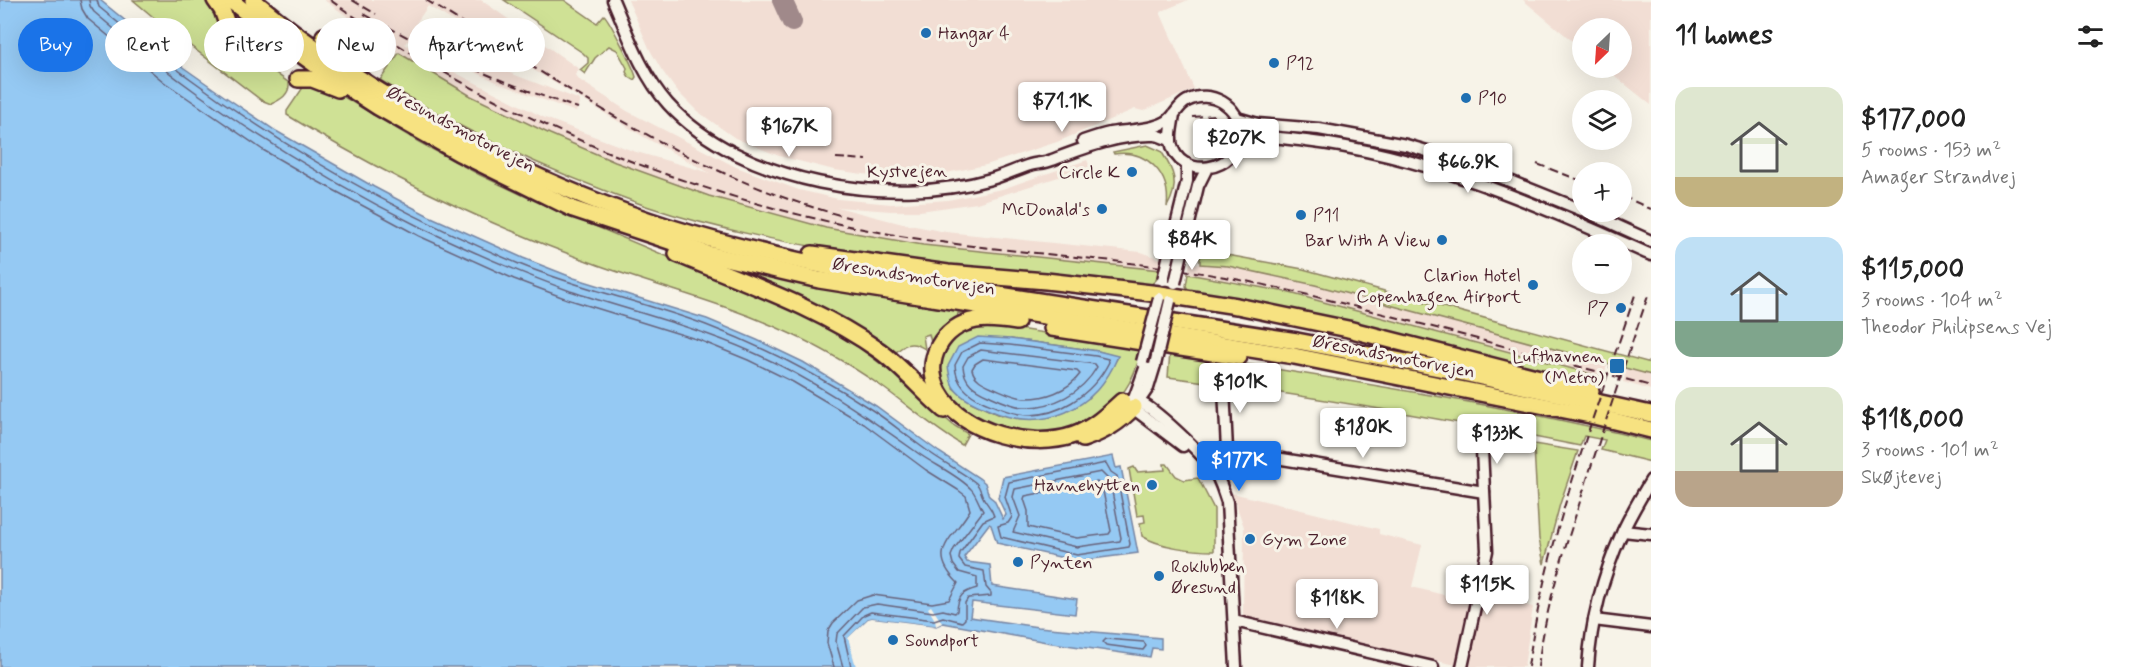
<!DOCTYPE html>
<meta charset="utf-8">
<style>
:root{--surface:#fff;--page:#f2f2f2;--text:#222;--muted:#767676;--accent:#1a73e8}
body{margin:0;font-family:Mynerve,sans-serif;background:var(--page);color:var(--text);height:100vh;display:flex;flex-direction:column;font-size:22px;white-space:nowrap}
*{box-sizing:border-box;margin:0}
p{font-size:20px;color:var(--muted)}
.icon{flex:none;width:33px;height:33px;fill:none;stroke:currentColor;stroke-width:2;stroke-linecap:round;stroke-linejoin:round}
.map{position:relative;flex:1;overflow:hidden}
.sheet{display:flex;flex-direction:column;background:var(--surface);width:480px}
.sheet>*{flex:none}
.hud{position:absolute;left:18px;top:18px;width:570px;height:54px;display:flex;gap:12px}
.needle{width:39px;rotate:205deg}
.fabs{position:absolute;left:1572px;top:18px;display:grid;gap:12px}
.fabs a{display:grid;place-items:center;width:60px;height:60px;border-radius:50%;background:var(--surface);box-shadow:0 6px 24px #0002;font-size:30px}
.price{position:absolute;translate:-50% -51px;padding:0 14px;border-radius:6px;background:#fff;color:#222;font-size:20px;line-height:39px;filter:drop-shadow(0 2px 3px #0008)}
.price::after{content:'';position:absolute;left:50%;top:36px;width:18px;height:14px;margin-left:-9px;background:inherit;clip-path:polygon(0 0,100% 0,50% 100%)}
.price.selected{background:var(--accent);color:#fff}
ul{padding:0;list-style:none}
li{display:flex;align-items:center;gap:18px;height:150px;padding:0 24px}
li span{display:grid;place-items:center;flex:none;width:168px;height:120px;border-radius:18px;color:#555}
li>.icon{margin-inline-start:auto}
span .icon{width:72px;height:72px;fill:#fffc;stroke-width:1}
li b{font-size:26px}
h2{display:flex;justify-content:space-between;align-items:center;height:72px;padding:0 24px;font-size:26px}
.chip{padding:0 21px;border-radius:27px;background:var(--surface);box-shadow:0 6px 24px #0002;font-size:21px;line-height:54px}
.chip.selected{background:var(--accent);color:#fff}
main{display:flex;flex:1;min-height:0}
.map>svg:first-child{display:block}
</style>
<main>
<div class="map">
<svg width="1651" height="667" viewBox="0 0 1651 667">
<rect width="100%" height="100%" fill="#f7f3e8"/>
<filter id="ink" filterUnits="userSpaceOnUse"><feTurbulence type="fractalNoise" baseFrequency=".0167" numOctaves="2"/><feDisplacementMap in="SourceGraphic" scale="12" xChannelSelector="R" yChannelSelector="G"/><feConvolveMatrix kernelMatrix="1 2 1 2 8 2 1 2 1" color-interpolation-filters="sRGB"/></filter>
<g filter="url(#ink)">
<g fill="#f2ded4" fill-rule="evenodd">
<path d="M324,0H481L579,69L575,75L578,79L627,111L736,167L799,190L838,199L891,204L948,200L1002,189L1087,160L1090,167L977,203L920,211H891L837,207L899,223L946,232L1141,252L1164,260L1160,270H1148L923,245L826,228L709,196L615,162L550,134L471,96L399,53ZM428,6L644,137L710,173L633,151L545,118L438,64L405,44L407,41L501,84L576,112L580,100L476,60L412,29Z"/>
<polygon points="628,0 1188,0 1160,12 1194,89 1143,111 1135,109 1057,142 986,165 936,175 870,175 834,170 779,156 735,138 697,111 676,90 661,69 650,50"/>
<polygon points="1523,0 1651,0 1651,105 1605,68 1622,68 1622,28 1582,28 1582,49"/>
<polygon points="1190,263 1228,266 1315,285 1608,363 1603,377 1286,292 1188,274"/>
<polygon points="1627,368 1651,375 1651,390 1623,382"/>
<polygon points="1232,493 1379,529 1379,534 1422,545 1412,587 1468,601 1470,591 1533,607 1524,667 1465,667 1243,618 1244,527"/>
</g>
<g fill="#cfe195" stroke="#8c8060" stroke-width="1.5" fill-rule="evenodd">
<path d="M133,0H212L223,21L218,30L289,83C290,95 280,100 271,104L261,100L158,21Z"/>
<path d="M504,0H564L597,23L604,15C609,19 634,68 636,77L634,80L629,77L626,72L627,68L617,50L609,46L595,58L585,74L580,70L588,63V58L583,53Z"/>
<path d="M399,53L471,96L550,134L615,162L709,196L826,228L923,245L1160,270C1158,279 1155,283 1147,286C1121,283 1096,279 1070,276C1005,269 940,267 876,257C799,245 720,231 646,206C553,173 463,132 380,80Z"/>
<path d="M306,83L334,91L419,142L480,175L533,200L804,314L857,346L899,378L953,425L968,434L962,445C933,428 909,406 881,386C853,367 822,348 791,334C728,304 662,288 598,265C488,225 386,176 287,115V111Z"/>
<path d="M1147,145L1161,151C1174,171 1180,184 1167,207C1171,174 1147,149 1114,154L1113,152Z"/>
<polygon points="1200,250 1303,269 1651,363 1651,375 1315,285 1228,266 1200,264"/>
<path d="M710,262C801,286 893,302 987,315V316L958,313L957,319L964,320L933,351L929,334L923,336L925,349C910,339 903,345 892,356Z"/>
<polygon points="1188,274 1286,292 1603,377 1600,386 1378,330 1189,291 1186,286"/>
<path d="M992,325L1142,348C1133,384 1123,400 1090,419C1072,430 1042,439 1020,434C1011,432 1002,428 994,425C978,419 962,411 951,399C933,379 935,344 961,332C971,327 981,326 992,325ZM1011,339L1098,351L1118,357L1103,382L1089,398L1001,416L971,402L953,388Z"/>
<path d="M1170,352C1330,378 1493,402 1651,441V462L1601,450L1605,440L1584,436L1580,446C1443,419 1306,395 1168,377Z"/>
<polygon points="1521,442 1578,451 1560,504 1544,564 1539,539 1534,447"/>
<path d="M1164,464H1167L1176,476L1184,480L1198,478L1214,509V551C1194,551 1159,547 1142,536L1140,523L1145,522L1144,515L1137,516L1129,469L1134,467L1137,472L1165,470Z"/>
</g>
<g fill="#95c9f3" stroke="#7785a3" stroke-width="1.5">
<polygon points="0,0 100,0 177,63 224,96 276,131 374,187 429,216 523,258 574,278 707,319 757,340 803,362 876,406 939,452 979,478 985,483 989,496 994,500 1003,519 1006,515 998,498 1003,477 1113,456 1116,468 1121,467 1138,553 1077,561 997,543 991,525 989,524 964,557 967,562 990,565 992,586 1077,599 1075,614 972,602 970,617 1038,627 1161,638 1161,649 1152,648 1150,657 1052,643 943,623 936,626 872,618 868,619 849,638 857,667 0,667"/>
<path d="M978,337L1011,339L1098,351L1118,356C1096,410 1043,434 989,410C977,405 962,399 954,388C950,383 949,372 948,366L958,347Z"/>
</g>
<polygon fill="#f7f3e8" points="931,606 942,623 936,626 931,627 878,620 870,621 853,639 860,667 856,667 848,638 868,619 872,618 936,626 935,620 928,608"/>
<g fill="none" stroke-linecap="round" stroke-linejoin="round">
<g stroke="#68637b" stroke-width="1.5">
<path d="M80,0L82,9L88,19L164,82L263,150L315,180L419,236L514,279L567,299L699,340L748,360L793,382L864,424L926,470L958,490L966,496L970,510C952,540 926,552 958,583L949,600L932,603L873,595L857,600L833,623L828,631L827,643L834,667"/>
<path d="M89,0L90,6L94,12C194,98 304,170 422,228C470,251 520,273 570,291C631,311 693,326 752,352C811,378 863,414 915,451C932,464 957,474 971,489C975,492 980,506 983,511L954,549L951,556L953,564L959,572L977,577V588C963,592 958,595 957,611L955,613L943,610L933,612L877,604L863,607L837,634L836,642L843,667"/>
<path d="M97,0L99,7C225,114 367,200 519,264C580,289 645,302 706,325C764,347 820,376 872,410C892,423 910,439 929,452C944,463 961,471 976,483C981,488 980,491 983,497C986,504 991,506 994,516L983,521L960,553L959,559L965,567L984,571L986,587L991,593V596L968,598L965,603V619L962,622L943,617L934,620L871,612L864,615L844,636L851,667"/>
<path d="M980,343L1010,345L1096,356L1108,359L1109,362C1093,394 1056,420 1019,414C1007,412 996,407 984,402C967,394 956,384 955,365L962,352Z"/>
<path d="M981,350L1095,364L1097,367C1082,393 1053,408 1023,407C1011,406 999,400 988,395C974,389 964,382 963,366L968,357Z"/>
<path d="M983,359L1077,371L1080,374C1068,391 1044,399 1024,398C1013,397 1002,391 992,387C983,383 974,379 972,369L975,364Z"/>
<polygon points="1106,463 1111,472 1117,476 1130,544 1129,547 1077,555 1001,537 998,526 1008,523 1012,517 1005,497 1009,482"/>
<polygon points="1101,472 1110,481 1121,538 1120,541 1077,547 1013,532 1020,516 1013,497 1015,489"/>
<polygon points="1097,482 1102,486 1111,531 1109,534 1077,538 1028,527 1028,511 1024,499 1025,496"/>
<polygon points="1106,639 1144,642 1146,646 1143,650 1106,645 1103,642"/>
</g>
<polyline stroke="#a0898a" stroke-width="20" points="782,0 792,22"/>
<g stroke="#4a1f2b" stroke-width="15">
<g id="minor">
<path d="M613,0C628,35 642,75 668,104C741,184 891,208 991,179C1005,175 1017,169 1030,165C1037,163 1045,163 1052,160C1084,148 1119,134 1154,135C1160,135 1165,139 1171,140"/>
<polyline points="1237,118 1258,124 1319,129 1406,145 1455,159 1582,210"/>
<path d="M1083,141C1092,138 1101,135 1110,133C1127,130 1148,131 1164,123C1174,119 1177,106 1187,101C1210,88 1240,106 1240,132C1240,173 1178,182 1171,142C1170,133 1173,123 1174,114"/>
<path d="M1239,141C1261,134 1283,138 1306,141C1428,155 1540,206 1651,255"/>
<polyline points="1587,212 1651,241"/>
<polyline points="1170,250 1187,181 1187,164"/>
<polyline points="1182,253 1198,186 1207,168"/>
<polyline points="1147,363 1132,404 1138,412 1183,446"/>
<polyline points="1224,388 1227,450 1484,492"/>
<path d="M1126,401C1130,401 1136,400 1139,402C1155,408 1202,454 1212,468C1220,478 1223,491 1227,502L1236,667"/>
<polyline points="1135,407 1148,388 1155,365"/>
<polyline points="1623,531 1651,534"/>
<polyline points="1594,620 1651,627"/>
<polyline points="1234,621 1433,667"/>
<polyline points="1462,667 1487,551 1481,430"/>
<path d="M1588,667C1591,621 1603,575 1622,533C1630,515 1641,497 1651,480"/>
</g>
</g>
<g stroke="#4a1f2b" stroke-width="20">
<g id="highway">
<polyline points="215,0 222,10 228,27"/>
<polyline points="230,0 296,51 338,81 378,107 459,153 573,209 708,254 819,280 1294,356 1590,415 1651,430"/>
<path d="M253,0C370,97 524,181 669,227C733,247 798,261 864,274L1297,341L1454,371L1651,414"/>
<polyline points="324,36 345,61"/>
<polyline points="298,79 312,79 338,89"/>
<path d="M677,254C746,283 818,307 880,351C903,368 922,391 944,410"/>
<polyline points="812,254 948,273 1046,281 1160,294 1237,306 1348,329 1591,391"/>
<path d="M1017,322C1004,320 989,318 976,320C942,326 922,361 939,392C961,433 1032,450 1074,435C1093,428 1108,414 1122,401"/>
<polyline points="1052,328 1239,357"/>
<path d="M1083,439C1104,432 1119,423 1134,407"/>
</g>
</g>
<use href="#minor" stroke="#f7f3e8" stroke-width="10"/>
<use href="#highway" stroke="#f7e281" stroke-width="15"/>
<g stroke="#4a1f2b" stroke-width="2" stroke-dasharray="9 4.5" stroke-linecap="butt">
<path d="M330,0C504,122 703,204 913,238C1017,254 1122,258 1225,277C1294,290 1361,308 1429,326C1503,346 1577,366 1651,386"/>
<polyline points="352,0 376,14"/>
<path d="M426,0C561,83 695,179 851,218"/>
<path d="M364,14C432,52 503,84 578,108"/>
<polyline points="1193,117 1214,115"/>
<polyline points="836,158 867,160"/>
<polyline points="1537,164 1582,181"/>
<polyline points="1622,196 1651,209"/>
<path d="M1528,667C1546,538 1595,415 1636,292"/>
<path d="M1538,667C1545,612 1561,560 1578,508C1600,437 1624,366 1648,296"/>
</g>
<g stroke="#4a1f2b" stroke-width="15" stroke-linecap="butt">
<g id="minor-bridge">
<polyline points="1163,280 1170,250"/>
<polyline points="1175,283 1182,253"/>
<polyline points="1142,362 1159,298"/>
<polyline points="1155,365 1170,301"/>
</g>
</g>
<use href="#minor-bridge" stroke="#f7f3e8" stroke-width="10"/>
</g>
</g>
<g fill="#1f6fb2" stroke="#f7f3e8" stroke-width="2">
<circle cx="926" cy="33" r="6"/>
<circle cx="1274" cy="63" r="6"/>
<circle cx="1466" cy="98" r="6"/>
<circle cx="1132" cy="172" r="6"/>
<circle cx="1102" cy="209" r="6"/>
<circle cx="1301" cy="215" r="6"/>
<circle cx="1442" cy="240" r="6"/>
<circle cx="1533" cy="285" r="6"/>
<circle cx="1621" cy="308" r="6"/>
<rect x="1609" y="358" width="16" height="16" rx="3"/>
<circle cx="1152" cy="485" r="6"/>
<circle cx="1250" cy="539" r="6"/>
<circle cx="1018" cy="562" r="6"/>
<circle cx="1159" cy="576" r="6"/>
<circle cx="893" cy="640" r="6"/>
</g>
<g text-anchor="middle" stroke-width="6" stroke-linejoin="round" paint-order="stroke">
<g font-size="18" fill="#4a1f2b" stroke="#f7f3e8" text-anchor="start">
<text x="938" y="39">Hangar 4</text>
<text x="1286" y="69">P12</text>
<text x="1478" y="104">P10</text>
<text x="1120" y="178" text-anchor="end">Circle K</text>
<text x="1090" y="215" text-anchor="end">McDonald's</text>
<text x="1313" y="221">P11</text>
<text x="1430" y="246" text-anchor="end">Bar With A View</text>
<text x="1521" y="281" text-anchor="end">Clarion Hotel<tspan x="1521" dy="21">Copenhagen Airport</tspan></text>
<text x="1609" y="314" text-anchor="end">P7</text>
<text x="1604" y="362" text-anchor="end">Lufthavnen<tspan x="1604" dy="21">(Metro)</tspan></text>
<text x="1140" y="491" text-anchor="end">Havnehytten</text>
<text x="1262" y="545">Gym Zone</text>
<text x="1030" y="568">Pynten</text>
<text x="1171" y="572">Roklubben<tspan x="1171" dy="21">Øresund</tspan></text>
<text x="905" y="646">Soundport</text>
</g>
<g font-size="18" fill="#4a1f2b" stroke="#f7f3e8">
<text transform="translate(461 129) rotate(28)" y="6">Øresundsmotorvejen</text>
<text transform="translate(907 171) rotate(-1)" y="6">Kystvejen</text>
<text transform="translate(914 276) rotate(9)" y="6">Øresundsmotorvejen</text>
<text transform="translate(1394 356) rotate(11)" y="6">Øresundsmotorvejen</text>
</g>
</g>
</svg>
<div class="fabs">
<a><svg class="needle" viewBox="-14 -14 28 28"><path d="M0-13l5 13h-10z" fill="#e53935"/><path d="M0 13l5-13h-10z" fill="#767676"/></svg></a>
<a><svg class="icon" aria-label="layers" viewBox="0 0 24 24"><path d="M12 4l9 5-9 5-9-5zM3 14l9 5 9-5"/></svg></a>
<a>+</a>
<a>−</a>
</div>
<b class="price" style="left:1062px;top:133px">$71.1K</b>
<b class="price" style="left:789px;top:158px">$167K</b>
<b class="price" style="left:1236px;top:170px">$207K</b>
<b class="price" style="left:1468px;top:194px">$66.9K</b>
<b class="price" style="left:1192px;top:271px">$84K</b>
<b class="price" style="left:1240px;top:414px">$101K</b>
<b class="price" style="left:1363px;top:459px">$180K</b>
<b class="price" style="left:1497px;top:465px">$133K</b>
<b class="price selected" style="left:1239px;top:492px">$177K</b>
<b class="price" style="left:1487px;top:616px">$115K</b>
<b class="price" style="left:1337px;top:630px">$118K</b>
<div class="hud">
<a class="chip selected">Buy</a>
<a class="chip">Rent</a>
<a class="chip">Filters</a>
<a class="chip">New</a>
<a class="chip">Apartment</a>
</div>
</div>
<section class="sheet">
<h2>11 homes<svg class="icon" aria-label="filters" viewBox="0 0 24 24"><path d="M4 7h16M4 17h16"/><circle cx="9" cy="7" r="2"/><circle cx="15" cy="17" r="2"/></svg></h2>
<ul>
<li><span style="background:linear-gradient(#dfe7d0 75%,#c2b280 0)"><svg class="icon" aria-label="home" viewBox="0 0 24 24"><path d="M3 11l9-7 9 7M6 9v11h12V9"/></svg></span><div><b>$177,000</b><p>5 rooms · 153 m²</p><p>Amager Strandvej</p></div></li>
<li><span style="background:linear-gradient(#bfe0f5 70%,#7fa58c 0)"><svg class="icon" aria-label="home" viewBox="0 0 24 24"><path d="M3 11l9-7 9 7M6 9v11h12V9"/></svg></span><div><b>$115,000</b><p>3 rooms · 104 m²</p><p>Theodor Philipsens Vej</p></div></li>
<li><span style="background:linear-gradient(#dfe7d0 70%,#b9a48a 0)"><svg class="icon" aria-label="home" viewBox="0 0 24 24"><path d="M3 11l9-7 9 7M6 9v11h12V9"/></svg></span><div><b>$118,000</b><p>3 rooms · 101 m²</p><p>Skøjtevej</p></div></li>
</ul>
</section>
</main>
